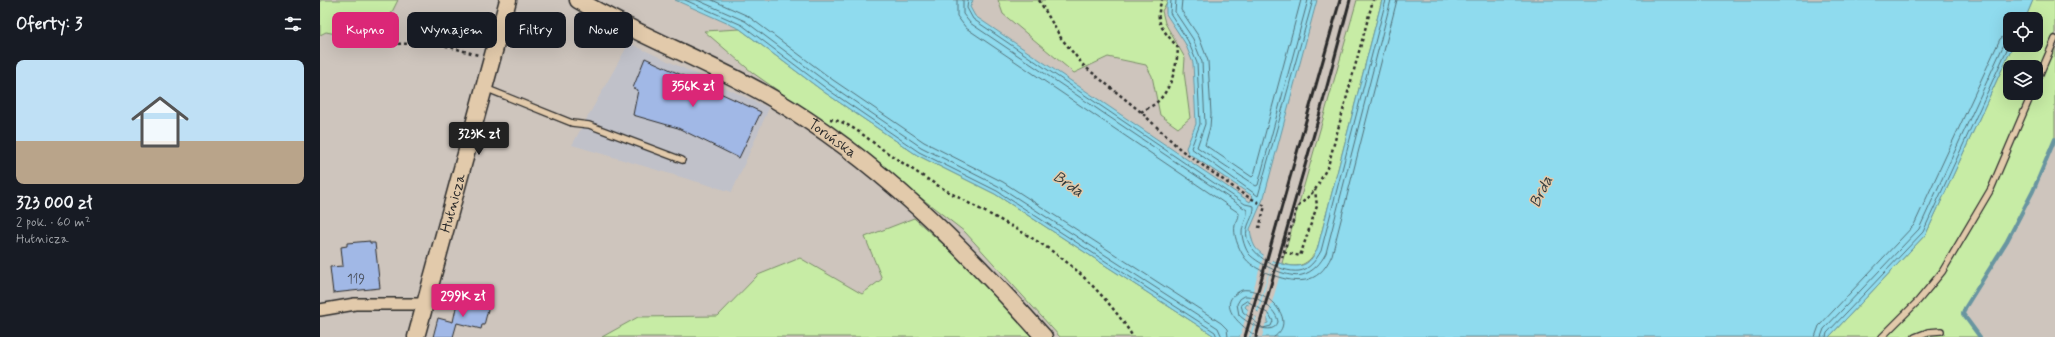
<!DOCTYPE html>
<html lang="pl">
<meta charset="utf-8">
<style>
:root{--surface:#171b24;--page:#20242c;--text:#f1f3f6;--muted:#9ea1a6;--accent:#db2777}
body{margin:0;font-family:Mynerve,sans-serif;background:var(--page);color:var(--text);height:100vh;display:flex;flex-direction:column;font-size:15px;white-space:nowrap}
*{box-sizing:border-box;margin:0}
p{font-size:13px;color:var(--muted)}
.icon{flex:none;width:22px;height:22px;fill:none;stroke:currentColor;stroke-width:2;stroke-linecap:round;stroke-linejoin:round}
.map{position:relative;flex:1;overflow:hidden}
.drawer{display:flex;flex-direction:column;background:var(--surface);width:320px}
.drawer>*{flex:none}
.guide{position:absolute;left:12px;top:12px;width:380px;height:36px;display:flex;gap:8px}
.buttons{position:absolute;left:1683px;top:12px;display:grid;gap:8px}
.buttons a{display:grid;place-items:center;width:40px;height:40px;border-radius:8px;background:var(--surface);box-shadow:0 4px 16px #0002;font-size:20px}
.price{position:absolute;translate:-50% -34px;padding:0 9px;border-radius:4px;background:var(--accent);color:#fff;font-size:13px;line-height:26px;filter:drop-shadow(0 1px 2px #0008)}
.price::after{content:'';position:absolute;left:50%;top:24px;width:12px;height:9px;margin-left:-6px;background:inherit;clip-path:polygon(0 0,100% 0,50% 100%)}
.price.active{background:#222;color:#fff}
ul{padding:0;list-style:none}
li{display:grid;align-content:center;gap:8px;height:212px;padding:0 16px}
li span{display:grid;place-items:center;height:124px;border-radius:8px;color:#555}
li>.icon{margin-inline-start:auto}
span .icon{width:72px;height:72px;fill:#fffc;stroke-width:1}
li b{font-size:17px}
h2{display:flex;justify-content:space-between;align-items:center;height:48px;padding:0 16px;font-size:17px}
.chip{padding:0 14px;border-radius:8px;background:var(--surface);box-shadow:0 4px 16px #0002;font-size:14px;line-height:36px}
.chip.active{background:var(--accent);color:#fff}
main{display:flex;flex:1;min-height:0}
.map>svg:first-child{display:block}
</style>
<main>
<section class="drawer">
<h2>Oferty: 3<svg class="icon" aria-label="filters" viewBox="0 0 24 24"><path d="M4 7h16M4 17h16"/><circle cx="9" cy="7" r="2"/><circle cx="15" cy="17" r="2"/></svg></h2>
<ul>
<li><span style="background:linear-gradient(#bfe0f5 65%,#b9a48a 0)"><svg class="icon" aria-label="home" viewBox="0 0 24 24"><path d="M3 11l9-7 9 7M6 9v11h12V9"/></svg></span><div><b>323 000 zł</b><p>2 pok. · 60 m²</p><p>Hutnicza</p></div></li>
</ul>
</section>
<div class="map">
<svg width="1735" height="337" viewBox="0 0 1735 337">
<rect width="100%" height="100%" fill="#cec5bd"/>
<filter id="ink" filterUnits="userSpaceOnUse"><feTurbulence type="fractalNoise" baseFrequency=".025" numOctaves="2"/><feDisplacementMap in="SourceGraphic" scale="8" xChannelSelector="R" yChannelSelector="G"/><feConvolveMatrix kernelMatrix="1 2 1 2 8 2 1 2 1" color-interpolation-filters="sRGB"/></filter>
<g filter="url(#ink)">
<polygon fill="#c0c1c9" points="309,43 449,108 412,192 252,145"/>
<g fill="#c7eca5" stroke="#798c68" fill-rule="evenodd">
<polygon points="0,0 78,0 57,42 6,32 0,35"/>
<polygon points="678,0 848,0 842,11 845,23 865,58 864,72 870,118 858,128 840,115 832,76 826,65 788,57 754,73 683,14"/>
<path d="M1037,0H1062L997,250C988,264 979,270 962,263Z"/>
<path d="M1713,0H1735V139L1713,191L1687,241L1645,308L1643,314L1660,337H1509L1606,234L1693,45H1716V19H1705ZM1690,67H1716V93H1690Z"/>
<polygon points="420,29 504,92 597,155 675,194 896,337 740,337 645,232 515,131 433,73 384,31"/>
<polygon points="594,218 644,263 713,337 282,337 318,317 398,316 438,275 480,258 542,294 562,279 545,237"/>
</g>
<path fill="#8fdbee" stroke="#6795a0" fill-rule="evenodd" d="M355,0H653L650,7L655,16L930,202L933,197L931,195L868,153L866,148L876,124L873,63L865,43L846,14V5L848,0H997L944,197L930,229C931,235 932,242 935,247C943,259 972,271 985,264C991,261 994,255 997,250L1062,0H1713L1705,19H1690V45H1693L1606,234L1509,337H896L675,194L597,155L504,92L420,29ZM927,304L948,319V323L944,324L925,307Z"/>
<g fill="#cec5bd">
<polygon points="944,254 953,258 936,313 928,307"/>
<polygon points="952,262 961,267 961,271 947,320 938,314"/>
<polygon points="928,309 936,315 929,337 920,337"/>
<polygon points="937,316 946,322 942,337 931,337"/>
</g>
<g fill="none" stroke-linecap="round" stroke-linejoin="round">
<g stroke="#537179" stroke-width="1">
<polyline points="365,0 422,25 507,89 599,152 677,191 895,332 897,337"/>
<polyline points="377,0 425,21 509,84 601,147 680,187 898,328 902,337"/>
<polyline points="392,0 428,16 513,80 604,142 683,182 901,323 907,329 908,337"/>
<path d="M637,0V16L646,28L919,213C919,218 917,221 915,225C913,234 918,247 923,255C928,264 938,269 947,273C975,284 998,287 1012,255L1077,0"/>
<path d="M643,0V14L650,23L927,210C928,221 919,226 923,240C924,244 926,250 929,254C938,264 969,279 982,275C993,272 1001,263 1006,253L1071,0"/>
<path d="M648,0L647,8L653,19L925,204L934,206C935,217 924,225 927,238C932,256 960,273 979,271C989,270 996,260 1001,251L1066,0"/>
<polyline points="851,0 850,13 868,41 877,63 880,124 871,148 938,196 993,0"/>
<polyline points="856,0 855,12 873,39 882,62 885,124 877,147 936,186 938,185 988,0"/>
<polyline points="862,0 861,10 879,37 888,61 891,114 890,127 885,145 932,177 934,175 981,0"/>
<path d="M925,296C937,295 957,310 958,322C953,337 928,324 919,315L917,304L920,299Z"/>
<polygon points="927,301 949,314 953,321 951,326 943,328 923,312 921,305"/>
<path d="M937,337C923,327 892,304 922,290C941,286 981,319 954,337"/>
<polyline points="1495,337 1499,326 1594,225 1680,39 1690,31"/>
<polyline points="1501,337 1504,329 1599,229 1685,42 1690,37"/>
<polyline points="1506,337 1507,333 1603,232 1690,43"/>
</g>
<polyline stroke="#6795a0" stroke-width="4" points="1660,337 1643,314 1645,308 1687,241 1713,191 1735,139"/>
</g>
<g fill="#a1b8e6" stroke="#2b2b2b">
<polygon points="325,58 441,112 419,158 358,128 313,115 318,90 313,88"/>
<polygon points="50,241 50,243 55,243 60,288 13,293 10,267 23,266 21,247 27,246 27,243"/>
<polygon points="138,298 169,306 164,325 162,325 161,329 137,323 133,337 113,337 118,318 133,322"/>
</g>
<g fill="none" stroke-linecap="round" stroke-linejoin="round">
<g stroke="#2b2b2b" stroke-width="8">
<g id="lane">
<polyline points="1716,83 1735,39"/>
<polyline points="165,88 252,123 269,125 362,160"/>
<polyline points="1562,337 1598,301 1622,272 1671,189 1712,93"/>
<polyline points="1595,337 1608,332 1621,331"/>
</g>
</g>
<g stroke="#2b2b2b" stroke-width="14">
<polyline id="street" points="0,310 35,304 105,304"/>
</g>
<g stroke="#2b2b2b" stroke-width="19">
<g id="secondary">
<path id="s1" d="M258,0C321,37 390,62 452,98C557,159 644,248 724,337"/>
<path id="s2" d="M96,337L188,0"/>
</g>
</g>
<g stroke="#2b2b2b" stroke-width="2.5" stroke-dasharray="3 3" stroke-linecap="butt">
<polyline points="719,0 741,38 764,66 821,112 861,150 923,194 945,206 939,228"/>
<polyline points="72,44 116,43 158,55"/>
<path d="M821,112C826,109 833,106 837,102C851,90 857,66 858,48C844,30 833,24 842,0"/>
<path d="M510,119C528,121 548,139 562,149C584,164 606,179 629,192C672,217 719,237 756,270C777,289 798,312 813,337"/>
<polyline points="964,252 980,256 997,206 995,190"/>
<polyline points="962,258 977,208 995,190 1008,166 1053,0"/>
</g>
<use href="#lane" stroke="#e2caab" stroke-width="5.5"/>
<use href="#street" stroke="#e2caab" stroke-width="11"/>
<use href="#secondary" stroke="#e2caab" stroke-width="16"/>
<g stroke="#2b2b2b" stroke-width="3">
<polyline points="925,337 1020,0"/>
<polyline points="936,337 998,120 1030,0"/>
</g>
</g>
</g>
<g text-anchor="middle" stroke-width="3" stroke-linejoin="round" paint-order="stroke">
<g font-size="13" fill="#484e5a">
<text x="36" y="283">119</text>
</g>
<g font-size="15" fill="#2b2b2b" stroke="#e2caab">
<text dy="5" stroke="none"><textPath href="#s1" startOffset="290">Toruńska</textPath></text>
<text dy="5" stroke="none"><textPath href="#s2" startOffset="139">Hutnicza</textPath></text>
</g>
<g font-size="16" font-style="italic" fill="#353d3e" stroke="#e2caab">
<text transform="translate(749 183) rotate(34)" y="6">Brda</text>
<text transform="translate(1220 191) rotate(-64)" y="6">Brda</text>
</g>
</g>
</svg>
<div class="buttons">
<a><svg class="icon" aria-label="locate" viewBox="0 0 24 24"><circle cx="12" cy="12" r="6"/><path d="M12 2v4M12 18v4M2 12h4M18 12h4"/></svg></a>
<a><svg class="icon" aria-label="layers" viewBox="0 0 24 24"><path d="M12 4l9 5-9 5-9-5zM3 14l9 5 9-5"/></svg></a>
</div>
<b class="price" style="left:373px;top:108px">356K zł</b>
<b class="price active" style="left:159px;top:156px">323K zł</b>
<b class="price" style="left:143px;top:318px">299K zł</b>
<div class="guide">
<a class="chip active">Kupno</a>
<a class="chip">Wynajem</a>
<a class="chip">Filtry</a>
<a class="chip">Nowe</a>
</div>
</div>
</main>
